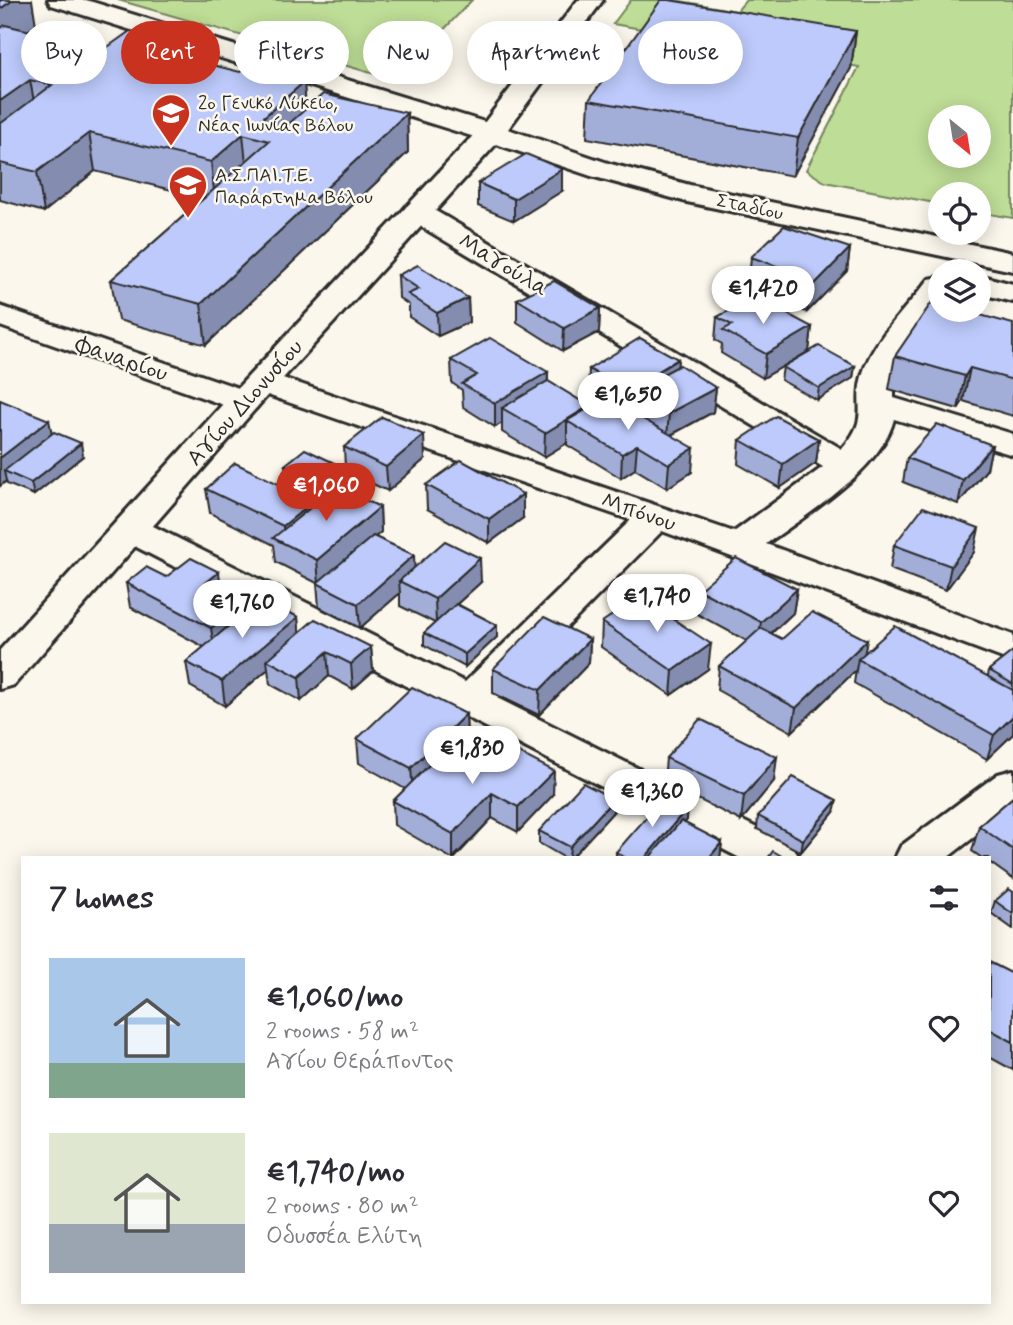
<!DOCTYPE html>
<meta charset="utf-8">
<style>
:root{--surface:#fff;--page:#f2f2f3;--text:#2b2b33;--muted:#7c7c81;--accent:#c8321e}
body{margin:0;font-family:Mynerve,sans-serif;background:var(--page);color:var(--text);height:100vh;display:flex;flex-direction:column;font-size:26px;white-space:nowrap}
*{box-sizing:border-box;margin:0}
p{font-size:23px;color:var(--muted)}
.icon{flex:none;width:38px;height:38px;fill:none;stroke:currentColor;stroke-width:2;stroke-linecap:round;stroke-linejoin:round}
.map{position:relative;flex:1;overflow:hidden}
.sheet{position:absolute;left:21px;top:856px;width:970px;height:448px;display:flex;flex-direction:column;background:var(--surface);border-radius:0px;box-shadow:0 4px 18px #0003}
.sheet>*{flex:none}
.hud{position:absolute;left:21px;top:21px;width:971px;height:63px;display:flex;gap:14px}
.needle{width:46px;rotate:150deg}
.controls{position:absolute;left:928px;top:105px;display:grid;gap:14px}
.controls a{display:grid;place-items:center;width:63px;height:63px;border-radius:50%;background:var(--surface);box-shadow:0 4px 18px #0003;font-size:35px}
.price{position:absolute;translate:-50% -60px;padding:0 16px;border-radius:24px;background:#fff;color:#222;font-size:23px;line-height:46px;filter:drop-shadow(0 2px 4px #0008)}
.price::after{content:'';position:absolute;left:50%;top:42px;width:21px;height:16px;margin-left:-10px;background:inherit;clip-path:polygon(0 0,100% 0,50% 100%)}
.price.on{background:var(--accent);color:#fff}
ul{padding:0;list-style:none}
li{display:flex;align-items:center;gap:21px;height:175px;padding:0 28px}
li span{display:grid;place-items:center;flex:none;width:196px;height:140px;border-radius:0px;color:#555}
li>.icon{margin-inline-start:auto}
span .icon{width:84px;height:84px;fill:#fffc;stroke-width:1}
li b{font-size:30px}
h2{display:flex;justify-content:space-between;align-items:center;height:84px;padding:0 28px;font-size:30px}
.pill{padding:0 24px;border-radius:32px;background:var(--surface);box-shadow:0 4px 18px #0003;font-size:24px;line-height:63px}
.pill.on{background:var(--accent);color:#fff}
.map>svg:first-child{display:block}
</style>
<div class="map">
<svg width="1013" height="1325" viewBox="0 0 1013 1325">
<rect width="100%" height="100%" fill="#fbf7ec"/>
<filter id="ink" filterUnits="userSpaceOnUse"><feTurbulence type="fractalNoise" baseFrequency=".0143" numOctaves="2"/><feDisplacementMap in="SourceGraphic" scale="14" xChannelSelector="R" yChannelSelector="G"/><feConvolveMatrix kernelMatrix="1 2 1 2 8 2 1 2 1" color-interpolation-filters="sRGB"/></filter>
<g filter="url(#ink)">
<g fill="#bedd96" stroke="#748460" stroke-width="2" fill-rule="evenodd">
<polygon points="118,0 472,0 396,80"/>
<path d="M631,0H675L737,11L746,0H1013V218L978,212V194H940V204L825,182L806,170L859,67L613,24ZM940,117H978V156H940Z"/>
</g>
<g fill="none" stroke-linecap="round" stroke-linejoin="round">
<g stroke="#2b2b2b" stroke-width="6">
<g id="minor">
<polygon points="48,0 86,0 501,127 505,133 501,139 491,141 481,139 51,5"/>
<path d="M417,203L427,206L842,449C872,415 852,407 863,373C874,338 907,308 929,279L940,277V307L899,364L894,381V398L1013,434V455L894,419C881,470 806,515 766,544L1013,635V662L662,531L497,698L793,846L799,858H740L117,537L112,529L117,521L130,517L143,521L465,682L631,520L250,389L246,382L250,375L262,372L274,375L734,532L823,467L407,218L402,212L407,206Z"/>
<polygon points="978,275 1013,284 1013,302 978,293"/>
<polygon points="0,306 256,394 261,401 256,408 244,411 232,408 0,326"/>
<polygon points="1013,770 1013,807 947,858 895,858 901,846 998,774"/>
</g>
</g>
<g stroke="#2b2b2b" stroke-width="6">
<polygon id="major" points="578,0 603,0 508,129 611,164 690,185 1013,253 1013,271 687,202 591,176 496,144 256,408 14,685 0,689 0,650 232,394 481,127"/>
</g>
<use href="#minor" fill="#fbf7ec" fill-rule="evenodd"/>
<use href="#major" fill="#fbf7ec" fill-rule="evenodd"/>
</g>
<g fill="#a3aed8" stroke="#2b2b2b" stroke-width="2" fill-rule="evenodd">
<polygon points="0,0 36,25 28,31 81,43 84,64 198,48 200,62 306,109 407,113 408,152 206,345 118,320 111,280 204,198 95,171 44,212 0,200"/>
<polygon points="856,31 851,68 793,176 587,138 589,100"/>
<polygon points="478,183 562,191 514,221 478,206"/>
<polygon points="850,248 847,271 807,312 774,301 775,290 749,280 751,257"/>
<polygon points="398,275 468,298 469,322 438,336 409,317 409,305 399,298"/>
<polygon points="517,299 600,308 599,332 563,351 517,322"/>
<polygon points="759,310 812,327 809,351 763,378 721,353 722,344 715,340 717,317"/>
<polygon points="1013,324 1013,416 963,401 958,409 889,389 895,356"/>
<polygon points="678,359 677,366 716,388 713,412 671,435 692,472 667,488 635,469 621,478 567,445 567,443 544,457 502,432 502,423 495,427 463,407 462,390 452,383 451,360 548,372 548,381 589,406 589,408 601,401 588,393 589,369"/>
<polygon points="855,366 853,378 817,400 781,380 783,367"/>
<polygon points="0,400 83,456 34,495 7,484 6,481 0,486"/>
<polygon points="819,439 816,463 780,488 738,464 740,440"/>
<polygon points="992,445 987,469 958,504 903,482 907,458"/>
<path d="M344,447L425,459L388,491L358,477V486L349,493L380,507L381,532L375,537L414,555V568L481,582L457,604L497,625V637L465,667L424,645V633L435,623L400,606V593L360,628L319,607L317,583L276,562L274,545L210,513L206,489L282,485L290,479L286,477L285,465L345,468ZM316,491L325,495L314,504L308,498Z"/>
<polygon points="426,485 523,518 489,543 427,509"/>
<polygon points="894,545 974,552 946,590 890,569"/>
<polygon points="166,577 222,596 241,616 298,617 299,632 371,647 373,671 353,689 329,676 301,701 270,684 268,669 225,706 190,686 186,662 204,647 130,607 126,583"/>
<polygon points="797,589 793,613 771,634 782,639 867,640 864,653 988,676 989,670 1013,651 1013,734 987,759 854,683 856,670 792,732 717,690 719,666 747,641 697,614 699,590"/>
<polygon points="602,622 708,669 671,695 601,647"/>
<polygon points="590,639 589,663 539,715 493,693 493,669"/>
<polygon points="466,714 467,739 446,759 468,770 553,795 518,832 492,818 455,858 451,858 394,825 393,801 405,789 359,763 357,739"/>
<polygon points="666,758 774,781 741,821 664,782"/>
<polygon points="1013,797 1013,879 989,862 989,858 982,858 972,851 979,826"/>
<polygon points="613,812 571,858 565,858 539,843 539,831"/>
<polygon points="834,812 801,852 757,829 758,816"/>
<polygon points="687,820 684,823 722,842 720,858 616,858 616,852"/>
<polygon points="1013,892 1013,929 991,913 995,901"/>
<polygon points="989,962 1013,974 1013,1070 989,1057"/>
</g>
<g fill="#848db0" stroke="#2b2b2b" stroke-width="2">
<polygon points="13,0 32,0 36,25 0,51 0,9"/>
<polygon points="856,31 851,68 793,176 798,138"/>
<polygon points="81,43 87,81 52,85 43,70"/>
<polygon points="198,48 203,85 185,58"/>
<polygon points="30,80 37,118 0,137 0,101"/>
<polygon points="304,82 307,120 269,141 258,122"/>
<polygon points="407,113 408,152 206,345 201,304"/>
<polygon points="89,133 95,171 44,212 37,172"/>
<polygon points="243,134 247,173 215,201 211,162"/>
<polygon points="562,169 562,191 514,221 514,199"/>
<polygon points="850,248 847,271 807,312 810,289"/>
<polygon points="468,298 469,322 438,336 437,313"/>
<polygon points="600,308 599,332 563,351 564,328"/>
<polygon points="812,327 809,351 763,378 766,354"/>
<polygon points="678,359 676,382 633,390 631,410 625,414 626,391"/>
<polygon points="855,366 853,378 817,400 819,388"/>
<polygon points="970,368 963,401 958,409 965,376"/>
<polygon points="548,372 547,396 502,408 502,423 495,427 495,403"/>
<polygon points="716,388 713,412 667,437 669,413"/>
<polygon points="589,406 588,430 567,421 567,443 544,457 545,433"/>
<polygon points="49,420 54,444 4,471 6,481 0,486 0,458"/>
<polygon points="424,435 425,459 388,491 386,467"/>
<polygon points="819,439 816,463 780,488 783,464"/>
<polygon points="81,443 83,456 34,495 31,483"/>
<polygon points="637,445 635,469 621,478 622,454"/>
<polygon points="992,445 987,469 958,504 963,480"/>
<polygon points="694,448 692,472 667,488 669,464"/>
<polygon points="357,474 358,486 339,502 338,489"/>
<polygon points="315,478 316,491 293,509 292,497"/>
<polygon points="523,494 523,518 489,543 489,519"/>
<polygon points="314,501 316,525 284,543 283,526"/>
<polygon points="380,507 381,532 319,584 317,560"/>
<polygon points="979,528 974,552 946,590 951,566"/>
<polygon points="414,555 415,579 399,581 400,593 360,628 358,604"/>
<polygon points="480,558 481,582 436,623 435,599"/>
<polygon points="219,572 222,596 202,586"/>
<polygon points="797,589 793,613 757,646 761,622"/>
<polygon points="240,605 243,629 215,652 211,628"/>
<polygon points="298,617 300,641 267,660 268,669 225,706 222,681"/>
<polygon points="497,625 497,637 465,667 465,654"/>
<polygon points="590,639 589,663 539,715 540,690"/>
<polygon points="867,640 863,661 858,659 856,670 792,732 796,708"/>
<polygon points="711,644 708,669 671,695 673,671"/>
<polygon points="371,647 373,671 353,689 351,664"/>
<polygon points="327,652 329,676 301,701 299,677"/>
<polygon points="466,714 467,739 413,793 411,768"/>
<polygon points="1013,716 1013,734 987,759 994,735"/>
<polygon points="777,757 774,781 741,821 744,796"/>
<polygon points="554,771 553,795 518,832 518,807"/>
<polygon points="492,793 492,818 453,858 453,834"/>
<polygon points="614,799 613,812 571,858 569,858 570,847"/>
<polygon points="837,800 834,812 801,852 803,840"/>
<polygon points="688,807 687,820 655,858 645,858"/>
<polygon points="722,842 720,858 709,858"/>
</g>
<g fill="#bdcafb" stroke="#2b2b2b" stroke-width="2">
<polygon points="0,0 13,0 0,9"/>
<polygon points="661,0 669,0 856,31 798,138 589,100"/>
<polygon points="5,25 81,43 43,70 67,76 130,31 198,48 185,58 240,72 246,68 304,82 258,122 284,128 323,94 407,113 201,304 111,280 269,141 243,134 211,162 89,133 37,172 0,163 0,124 52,85 30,80 0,101 0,29"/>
<polygon points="526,154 562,169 514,199 478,183"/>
<polygon points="784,226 850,248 810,289 777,277 785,269 751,257"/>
<polygon points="418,265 468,298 437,313 408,294 419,289 398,275"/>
<polygon points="554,281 600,308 564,328 517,299"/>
<polygon points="745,302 759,310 769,304 812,327 766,354 723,330 732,325 717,317"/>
<polygon points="932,302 940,304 940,310 962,310 1013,324 1013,380 970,368 965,376 895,356"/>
<polygon points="490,338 548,372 495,403 462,384 477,375 451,360"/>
<polygon points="640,338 678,359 626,391 589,369"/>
<polygon points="819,346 855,366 819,388 783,367"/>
<polygon points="680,365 716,388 669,413 633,390"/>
<polygon points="548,381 589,406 545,433 502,408"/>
<polygon points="606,398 694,448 669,464 637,445 622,454 567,421"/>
<polygon points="0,400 49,420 0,458"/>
<polygon points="776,416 819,439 783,464 740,440"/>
<polygon points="382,417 424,435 386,467 344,447"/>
<polygon points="937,424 992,445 963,480 907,458"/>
<polygon points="54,432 81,443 31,483 4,471"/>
<polygon points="305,449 357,474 339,488 336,487 335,488 315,478 297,493 282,485 300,472 285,465"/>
<polygon points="461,460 523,494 489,519 426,485"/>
<polygon points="235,463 314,501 283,526 206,489"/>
<polygon points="336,487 380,507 317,560 273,538"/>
<polygon points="923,507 979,528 951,566 894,545"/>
<polygon points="373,536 414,555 358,604 317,583"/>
<polygon points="445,541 480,558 435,599 399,581"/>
<polygon points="191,558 219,572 202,586 240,605 211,628 126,583 146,567 166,577"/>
<polygon points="736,558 797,589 761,622 699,590"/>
<polygon points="640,597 711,644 673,671 602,622"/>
<polygon points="262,598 298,617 222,681 186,662"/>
<polygon points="456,604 497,625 465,654 424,633"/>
<polygon points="812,612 867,640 796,708 719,666 761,628 782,639"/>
<polygon points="544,617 590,639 540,690 493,669"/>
<polygon points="315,619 371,647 351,664 327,652 299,677 267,660"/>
<polygon points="895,626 1013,690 1013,716 994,735 858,659"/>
<polygon points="1013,651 1013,684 989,670"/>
<polygon points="412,687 466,714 411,768 357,739"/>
<polygon points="700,719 777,757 744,796 666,758"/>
<polygon points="496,741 554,771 518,807 492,793 453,834 393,801 439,755 468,770"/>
<polygon points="793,777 837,800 803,840 758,816"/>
<polygon points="583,783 614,799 570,847 539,831"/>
<polygon points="665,796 688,807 645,858 626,858 616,852"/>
<polygon points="1013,797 1013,850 979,826"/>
<polygon points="681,821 722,842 709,858 649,858"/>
<polygon points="773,851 785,858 768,858"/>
<polygon points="1009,889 1013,892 1013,914 995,901"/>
<polygon points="989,962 1013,974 1013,1042 989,1029"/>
</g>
</g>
<defs>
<g id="school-pin" transform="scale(2.0125)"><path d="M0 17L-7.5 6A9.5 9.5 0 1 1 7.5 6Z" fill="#c8321e" stroke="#fbf7ec"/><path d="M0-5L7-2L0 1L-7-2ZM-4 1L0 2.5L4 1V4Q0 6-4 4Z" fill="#fff"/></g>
</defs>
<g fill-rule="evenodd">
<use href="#school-pin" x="171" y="113"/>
<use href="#school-pin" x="188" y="185"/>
</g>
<g text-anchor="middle" stroke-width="5" stroke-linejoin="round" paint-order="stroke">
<g font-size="19" fill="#2b2b2b" stroke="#fbf7ec" text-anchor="start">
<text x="198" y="109">2ο Γενικό Λύκειο,<tspan x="198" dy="22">Νέας Ιωνίας Βόλου</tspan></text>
<text x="215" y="181">Α.Σ.ΠΑΙ.Τ.Ε.<tspan x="215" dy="22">Παράρτημα Βόλου</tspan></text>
</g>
<g font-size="19" fill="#2b2b2b" stroke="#fbf7ec">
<text transform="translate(750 206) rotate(12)" y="7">Σταδίου</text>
</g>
<g font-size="23" fill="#2b2b2b" stroke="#fbf7ec">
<text transform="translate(504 264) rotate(31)" y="8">Μαγούλα</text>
<text transform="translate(122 358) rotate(19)" y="8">Φαναρίου</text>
<text transform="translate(244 402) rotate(-48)" y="8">Αγίου Διονυσίου</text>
<text transform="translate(639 511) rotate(19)" y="8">Μπόνου</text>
</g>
</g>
</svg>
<div class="controls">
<a><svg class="needle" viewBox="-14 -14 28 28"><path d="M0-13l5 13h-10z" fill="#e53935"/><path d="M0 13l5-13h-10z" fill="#7c7c81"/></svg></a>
<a><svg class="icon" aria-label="locate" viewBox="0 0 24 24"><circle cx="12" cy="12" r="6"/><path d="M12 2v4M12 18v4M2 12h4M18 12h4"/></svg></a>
<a><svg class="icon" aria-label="layers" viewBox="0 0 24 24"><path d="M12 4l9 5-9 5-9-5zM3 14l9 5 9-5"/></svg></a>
</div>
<b class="price" style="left:763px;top:326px">€1,420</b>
<b class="price" style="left:628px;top:432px">€1,650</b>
<b class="price on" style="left:326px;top:523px">€1,060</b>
<b class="price" style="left:657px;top:634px">€1,740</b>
<b class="price" style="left:242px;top:640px">€1,760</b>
<b class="price" style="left:472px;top:786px">€1,830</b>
<b class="price" style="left:652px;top:829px">€1,360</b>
<div class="hud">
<a class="pill">Buy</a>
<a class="pill on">Rent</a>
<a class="pill">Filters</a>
<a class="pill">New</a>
<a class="pill">Apartment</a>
<a class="pill">House</a>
</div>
<section class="sheet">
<h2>7 homes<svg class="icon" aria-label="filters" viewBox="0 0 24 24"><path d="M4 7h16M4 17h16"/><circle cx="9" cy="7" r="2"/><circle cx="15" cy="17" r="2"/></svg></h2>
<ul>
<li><span style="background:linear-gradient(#a9c7e8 75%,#7fa58c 0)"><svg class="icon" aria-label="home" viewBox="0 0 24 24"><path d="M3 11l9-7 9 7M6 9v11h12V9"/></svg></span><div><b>€1,060/mo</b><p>2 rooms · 58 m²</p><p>Αγίου Θεράποντος</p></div><svg class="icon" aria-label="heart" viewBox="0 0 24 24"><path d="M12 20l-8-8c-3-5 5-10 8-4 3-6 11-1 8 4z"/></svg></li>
<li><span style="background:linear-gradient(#dfe7d0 65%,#9aa5b1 0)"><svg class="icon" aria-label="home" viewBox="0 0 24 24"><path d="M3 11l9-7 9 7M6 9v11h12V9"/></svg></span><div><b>€1,740/mo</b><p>2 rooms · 80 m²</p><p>Οδυσσέα Ελύτη</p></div><svg class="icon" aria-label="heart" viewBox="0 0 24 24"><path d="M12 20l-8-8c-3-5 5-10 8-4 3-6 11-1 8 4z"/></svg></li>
</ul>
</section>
</div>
